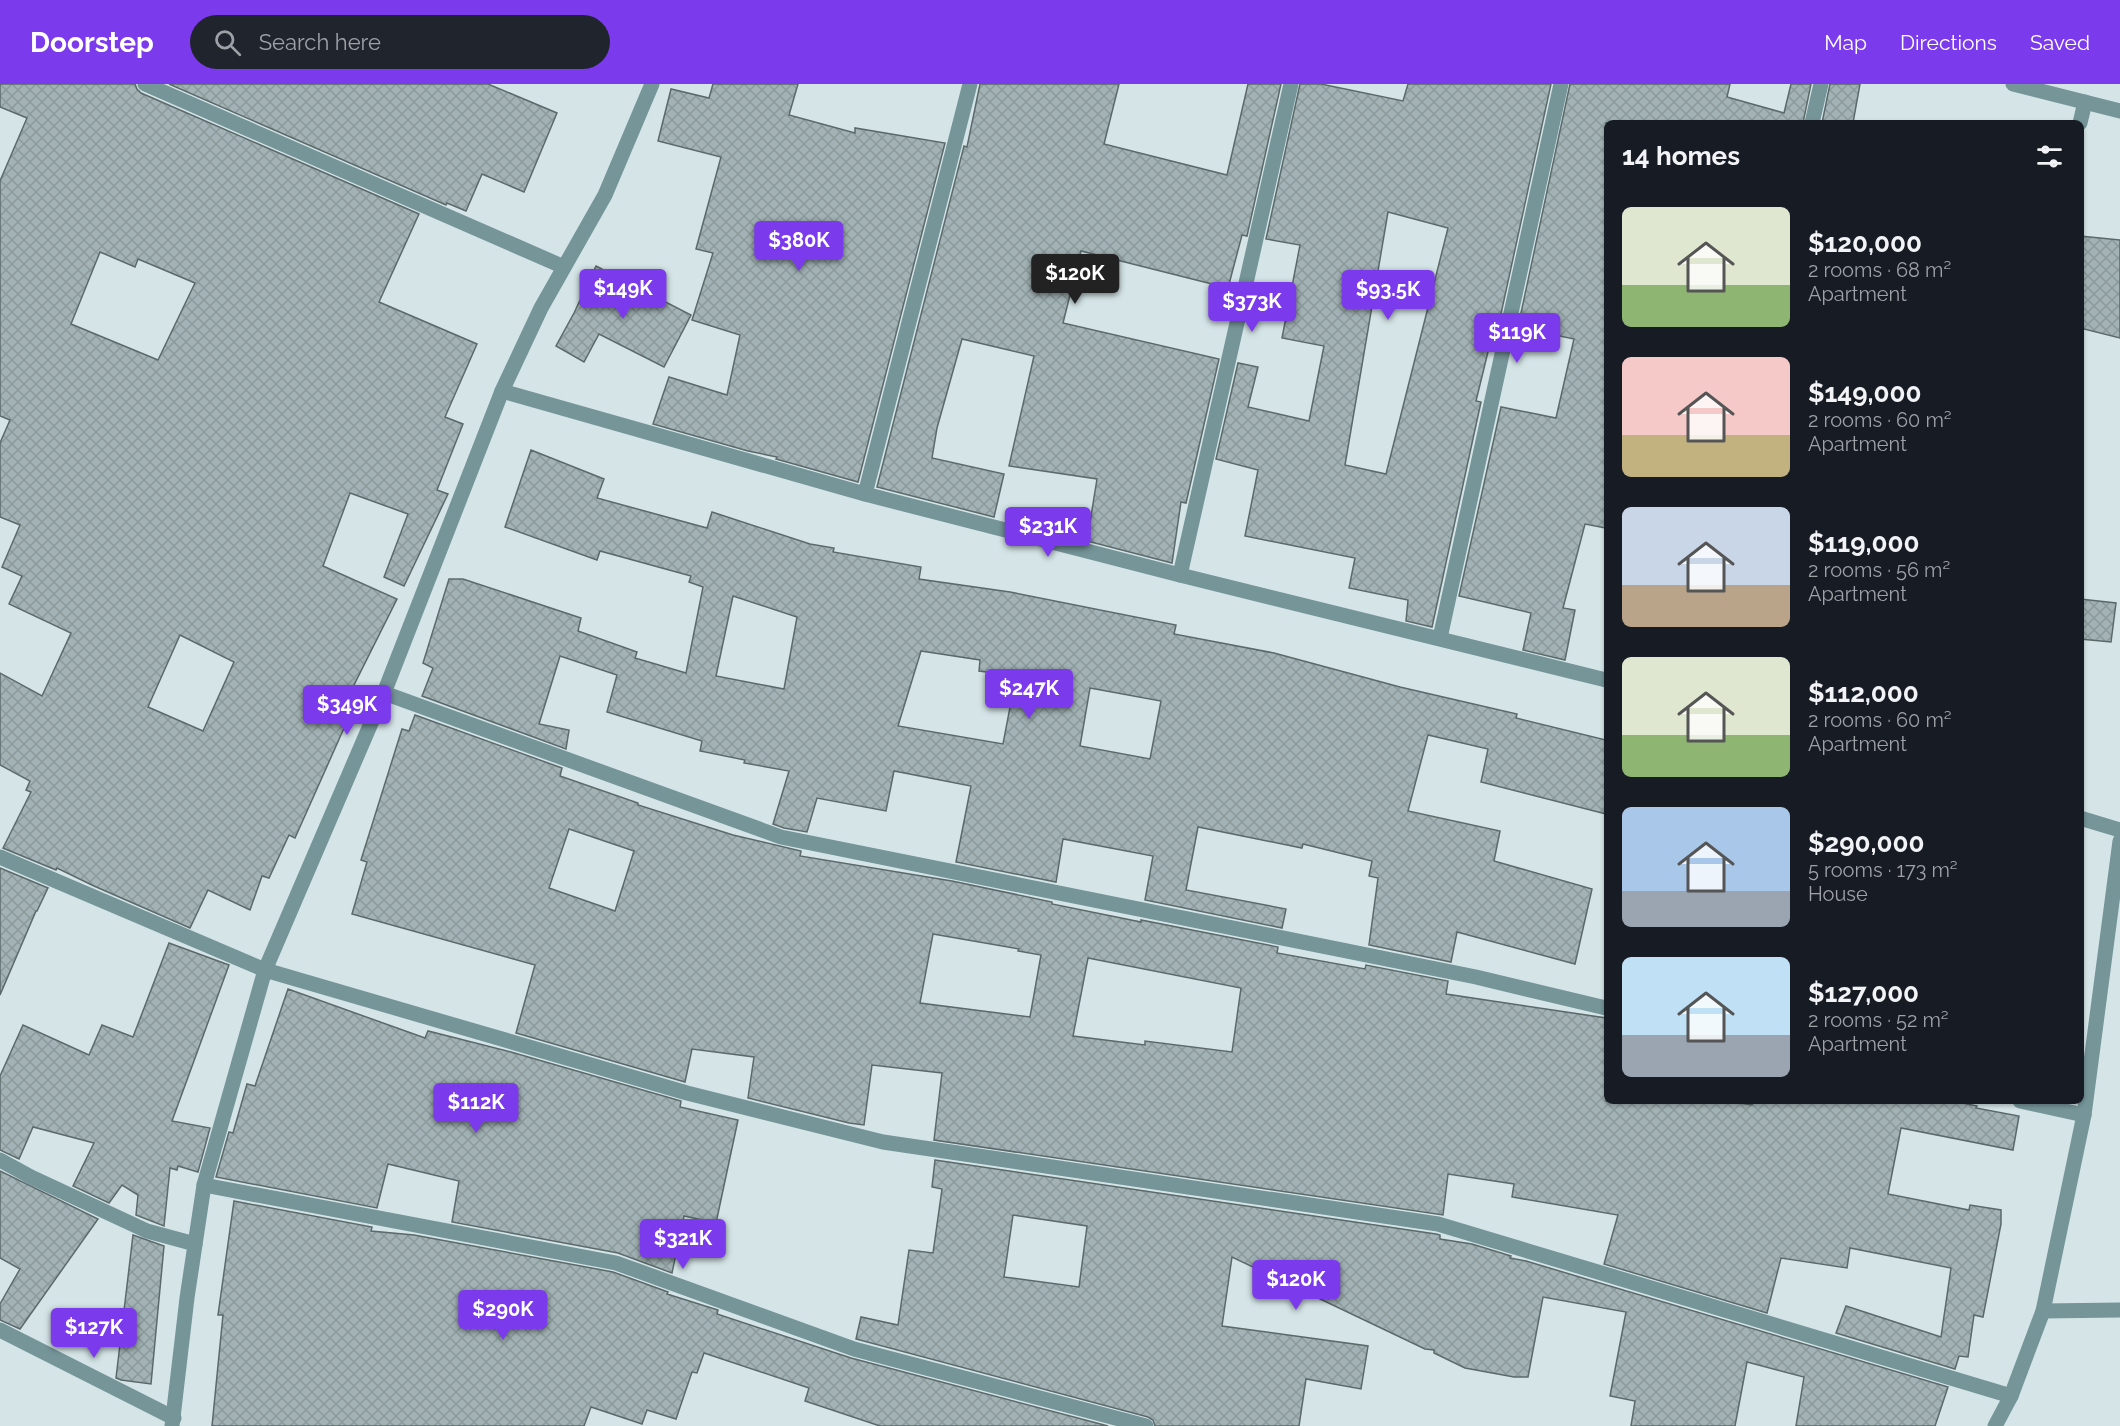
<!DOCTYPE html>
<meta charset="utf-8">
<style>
:root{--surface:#171b24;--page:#20242c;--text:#f1f3f6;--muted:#9ea1a6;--accent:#7c3aed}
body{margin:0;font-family:Raleway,sans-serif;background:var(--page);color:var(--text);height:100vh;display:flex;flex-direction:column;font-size:22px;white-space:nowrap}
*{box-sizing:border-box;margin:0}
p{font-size:20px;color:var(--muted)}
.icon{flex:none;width:33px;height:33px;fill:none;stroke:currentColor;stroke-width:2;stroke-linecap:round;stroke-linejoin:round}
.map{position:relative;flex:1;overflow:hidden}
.sheet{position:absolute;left:1604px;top:36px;width:480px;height:984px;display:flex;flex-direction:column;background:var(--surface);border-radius:9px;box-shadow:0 2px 4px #0004}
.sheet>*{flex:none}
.price{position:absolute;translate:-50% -51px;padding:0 14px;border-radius:6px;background:var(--accent);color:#fff;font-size:20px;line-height:39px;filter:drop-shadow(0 2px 3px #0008)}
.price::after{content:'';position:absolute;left:50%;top:36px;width:18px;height:14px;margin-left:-9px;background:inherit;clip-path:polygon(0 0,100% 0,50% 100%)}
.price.selected{background:#222;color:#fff}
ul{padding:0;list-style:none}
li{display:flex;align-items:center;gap:18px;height:150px;padding:0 18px}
li span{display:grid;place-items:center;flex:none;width:168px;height:120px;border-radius:9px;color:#555}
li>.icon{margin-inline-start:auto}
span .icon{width:72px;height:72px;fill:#fffc;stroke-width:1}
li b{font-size:26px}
h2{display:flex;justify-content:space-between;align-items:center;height:72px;padding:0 18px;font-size:26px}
header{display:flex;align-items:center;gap:36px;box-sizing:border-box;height:84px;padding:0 30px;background:var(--accent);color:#fff}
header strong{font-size:28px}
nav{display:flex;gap:33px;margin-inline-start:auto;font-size:21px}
.search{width:420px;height:54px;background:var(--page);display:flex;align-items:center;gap:15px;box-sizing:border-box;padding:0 21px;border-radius:33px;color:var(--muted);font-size:22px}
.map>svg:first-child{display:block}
</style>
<header>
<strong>Doorstep</strong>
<div class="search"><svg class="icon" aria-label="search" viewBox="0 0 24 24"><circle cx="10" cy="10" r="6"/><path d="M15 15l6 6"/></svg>Search here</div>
<nav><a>Map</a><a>Directions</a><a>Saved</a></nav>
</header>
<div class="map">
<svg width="2120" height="1342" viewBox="0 0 2120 1342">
<defs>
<pattern id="building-cross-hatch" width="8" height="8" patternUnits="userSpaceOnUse" patternTransform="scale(1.5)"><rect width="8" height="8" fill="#a3b3b5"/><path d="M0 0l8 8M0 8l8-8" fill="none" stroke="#8b999b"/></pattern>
</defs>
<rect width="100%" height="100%" fill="#d5e5e7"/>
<g fill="url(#building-cross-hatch)" stroke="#5b696b" stroke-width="1.5" fill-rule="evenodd">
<path d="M0,0H135L137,5L141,9L419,130L379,218L477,260L445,333L463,340L437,406L448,410L404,502L384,493L408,430L350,409L323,482L397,515L340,629L349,633L295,754L289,751L269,794L262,792L250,826L208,806L190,844L94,802L57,784L56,786L3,764L31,708L26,706L30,697L0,681V589L42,612L71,549L9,520L22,492L2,483L20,441L0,433V359L10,336L0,332V97L27,34L0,23ZM100,168L135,183L138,175L195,199L158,276L71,240ZM180,551L234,578L203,647L148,623Z"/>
<polygon points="169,0 488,0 557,29 524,108 482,90 466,127 447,119 446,121"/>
<polygon points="713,0 798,0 789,31 855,49 855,44 945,59 858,398 776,375 777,373 748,367 653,340 669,293 727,311 740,251 692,236 713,169 696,165 721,73 658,57 671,5 709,14"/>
<polygon points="980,0 1119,0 1104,60 1227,91 1248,0 1281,0 1247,152 1242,151 1228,204 1081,167 1063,239 1219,275 1186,419 1181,418 1172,479 1087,457 1097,395 1009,382 1034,272 962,255 937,344 932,374 1004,390 994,433 877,403 964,62 967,63"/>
<path d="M1300,0H1321L1403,17L1408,0H1551L1499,239H1495L1476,317L1481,318L1432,543L1406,537L1408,516L1349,504L1355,474L1245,452L1258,386L1216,375L1238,279L1258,283L1248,323L1309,337L1324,262L1282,254L1300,161L1266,155ZM1388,128L1448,144L1386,390L1345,381Z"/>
<polygon points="1570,0 1730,0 1727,13 1784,29 1791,0 1811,0 1803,39 1606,39 1606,444 1585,440 1563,524 1575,526 1565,576 1523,566 1531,529 1459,512 1501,323 1556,334 1574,255 1518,243"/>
<polygon points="1830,0 1860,0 1853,39 1822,39"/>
<polygon points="2080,152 2120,156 2120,254 2080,244"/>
<polygon points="596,182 691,231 664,283 599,250 584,278 556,262 574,229"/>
<path d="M531,366L604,395L597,414L707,444L712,428L810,460L834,464L833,468L921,483L919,495L1010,508L1176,541L1174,550L1274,569L1400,603L1517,630L1516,634L1606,656V730L1481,698L1488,665L1428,651L1408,727L1500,747L1494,777L1592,805L1575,880L1457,848L1451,878L1369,861L1378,794L1369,792L1372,777L1303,760L1302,764L1198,743L1186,806L1286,825L1282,844L1145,816L1153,772L1063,755L1056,798L956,778L971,702L894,687L886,727L817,714L807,748L784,744L773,740L789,687L744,679L745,676L700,667L702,657L607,628L617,591L560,572L539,640L569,646L566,665L422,612L433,584L423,579L449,495H463L581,534L578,547L637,568L635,574L686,589L703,503L689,498L691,492L600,467L597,476L505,443ZM733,512L797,533L784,605L716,592ZM921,567L980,576L979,587L1016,592L1003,660L898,642ZM1090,604L1161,617L1150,675L1080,662Z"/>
<polygon points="2080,515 2116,519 2111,558 2080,555"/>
<path d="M415,631L562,684L560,692L638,719V721L733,751L801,767L800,772L952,797L1052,818V820L1141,838V836L1278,863L1277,869L1365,885L1366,881L1448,897L1446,910L1606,934V1017H1725L1752,1021L1753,1017H1953L1977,1022L1976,1024L2019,1032L2013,1066L1901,1044L1888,1110L1969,1126L1970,1121L2001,1126V1140L1983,1233L1974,1231L1968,1273L1959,1272L1955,1285L1836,1249L1846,1222L1941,1253L1951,1184L1850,1164L1847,1184L1781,1174L1767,1229L1604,1180L1618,1131L1512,1113L1514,1100L1448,1090L1443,1131L934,1056L942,989L872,981L864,1041L849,1039L748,1014L754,973L692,965L685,998L516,949L535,881L352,830L367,778L361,776L402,645L409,647ZM569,745L634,767L615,827L549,804ZM933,850L1019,865L1018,867L1041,871L1030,933L920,919ZM1088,874L1241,904L1232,968L1145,957V961L1073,952Z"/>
<polygon points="0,784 48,804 37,827 36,827 0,911"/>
<polygon points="169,859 229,881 172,1037 210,1044 198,1088 178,1082 177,1086 170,1084 164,1142 136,1131 138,1111 122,1101 109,1119 73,1102 94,1059 33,1043 19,1075 0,1066 0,992 23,941 89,971 102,941 133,953"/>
<polygon points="288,905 425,954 428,947 511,968 681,1017 680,1023 738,1036 716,1139 684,1132 672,1189 618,1169 452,1138 459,1097 388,1080 377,1124 216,1093 229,1048 233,1049 247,1000 255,1002"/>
<path d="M935,1076L1436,1150L1440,1151V1155L1472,1160L1511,1172L1510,1174L1526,1177L1948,1303L1935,1342H1796L1804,1293L1747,1278L1735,1342H1631L1635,1317L1610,1312L1626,1228L1543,1213L1528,1293H1514L1465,1284L1434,1269V1266L1425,1265L1232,1173L1222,1242L1368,1262L1361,1305L1306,1295L1299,1342H1155L1153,1336L1148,1333L856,1255L861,1233L898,1241L909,1166L933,1169L942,1105L932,1103ZM1013,1131L1087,1142L1079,1203L1004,1193Z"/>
<polygon points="0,1087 98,1135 20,1245 0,1236 0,1220 20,1185 0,1174"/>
<polygon points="234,1117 372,1143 371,1147 414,1151 613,1188 668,1208 667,1210 718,1226 717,1230 851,1274 1108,1342 880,1342 805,1317 809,1304 704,1269 697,1289 692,1288 676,1335 647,1326 642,1340 591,1323 584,1342 212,1342 223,1231 218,1231"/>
<polygon points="133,1151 164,1162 151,1300 121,1296 116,1294"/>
</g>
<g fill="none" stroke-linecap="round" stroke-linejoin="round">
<g stroke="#759599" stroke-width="15">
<polyline points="145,0 564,183"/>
<polyline points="2013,0 2120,27"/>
<polyline points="1812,39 1821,0"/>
<polyline points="2080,39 2085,18"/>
<polyline points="502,307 865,410 1180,491 1606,596"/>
<polyline points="865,410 970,0"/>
<polyline points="1180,491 1291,0"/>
<polyline points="1440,554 1561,0"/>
<polyline points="384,609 781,753 1476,893 1606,924"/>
<polyline points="2080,734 2120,746"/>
<polyline points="0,773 265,886 687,1009 883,1058 1438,1140 2011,1312"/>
<polyline points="2020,1017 2084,1031"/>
<polyline points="0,1076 31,1093 147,1147 195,1160"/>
<polyline points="204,1101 616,1179 854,1265 1146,1342"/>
<polyline points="2043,1227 2120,1226"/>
<polyline points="0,1246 174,1334"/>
<polyline points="172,1342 187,1214 204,1101 265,886 384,609 502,307 541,224 605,111 652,0"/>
<polyline points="1995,1342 2011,1312 2043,1227 2084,1031 2120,757"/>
</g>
</g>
</svg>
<b class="price" style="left:799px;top:188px">$380K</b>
<b class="price selected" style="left:1075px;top:221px">$120K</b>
<b class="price" style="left:623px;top:236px">$149K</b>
<b class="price" style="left:1388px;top:237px">$93.5K</b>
<b class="price" style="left:1252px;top:249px">$373K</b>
<b class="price" style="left:1517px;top:280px">$119K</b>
<b class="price" style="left:1048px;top:474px">$231K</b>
<b class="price" style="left:1029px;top:636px">$247K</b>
<b class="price" style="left:347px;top:652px">$349K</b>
<b class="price" style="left:476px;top:1050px">$112K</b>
<b class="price" style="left:683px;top:1186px">$321K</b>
<b class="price" style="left:1296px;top:1227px">$120K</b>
<b class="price" style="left:503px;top:1257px">$290K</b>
<b class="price" style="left:94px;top:1275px">$127K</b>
<section class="sheet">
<h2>14 homes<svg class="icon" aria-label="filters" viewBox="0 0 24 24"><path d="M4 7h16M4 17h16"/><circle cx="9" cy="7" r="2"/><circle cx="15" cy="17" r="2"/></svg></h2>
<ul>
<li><span style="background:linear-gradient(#dfe7d0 65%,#8fb573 0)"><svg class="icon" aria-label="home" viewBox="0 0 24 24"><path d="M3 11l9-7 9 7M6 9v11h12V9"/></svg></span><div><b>$120,000</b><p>2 rooms · 68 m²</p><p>Apartment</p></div></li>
<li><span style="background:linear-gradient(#f6c9c9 65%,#c2b280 0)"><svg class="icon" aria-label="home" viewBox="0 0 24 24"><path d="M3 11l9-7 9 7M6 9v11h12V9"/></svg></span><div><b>$149,000</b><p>2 rooms · 60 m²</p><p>Apartment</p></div></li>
<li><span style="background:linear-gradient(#c9d6e8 65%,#b9a48a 0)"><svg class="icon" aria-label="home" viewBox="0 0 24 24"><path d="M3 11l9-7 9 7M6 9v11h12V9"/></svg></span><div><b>$119,000</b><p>2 rooms · 56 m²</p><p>Apartment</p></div></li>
<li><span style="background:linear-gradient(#dfe7d0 65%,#8fb573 0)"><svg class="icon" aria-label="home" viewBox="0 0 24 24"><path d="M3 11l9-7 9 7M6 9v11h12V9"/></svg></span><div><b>$112,000</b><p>2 rooms · 60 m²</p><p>Apartment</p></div></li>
<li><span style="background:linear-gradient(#a9c7e8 70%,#9aa5b1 0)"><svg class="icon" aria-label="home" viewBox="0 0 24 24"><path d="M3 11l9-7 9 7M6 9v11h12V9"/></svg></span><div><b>$290,000</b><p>5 rooms · 173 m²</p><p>House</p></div></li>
<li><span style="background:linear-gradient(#bfe0f5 65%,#9aa5b1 0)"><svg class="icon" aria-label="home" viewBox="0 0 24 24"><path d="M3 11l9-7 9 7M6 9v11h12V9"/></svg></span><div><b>$127,000</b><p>2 rooms · 52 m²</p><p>Apartment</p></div></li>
</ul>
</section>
</div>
